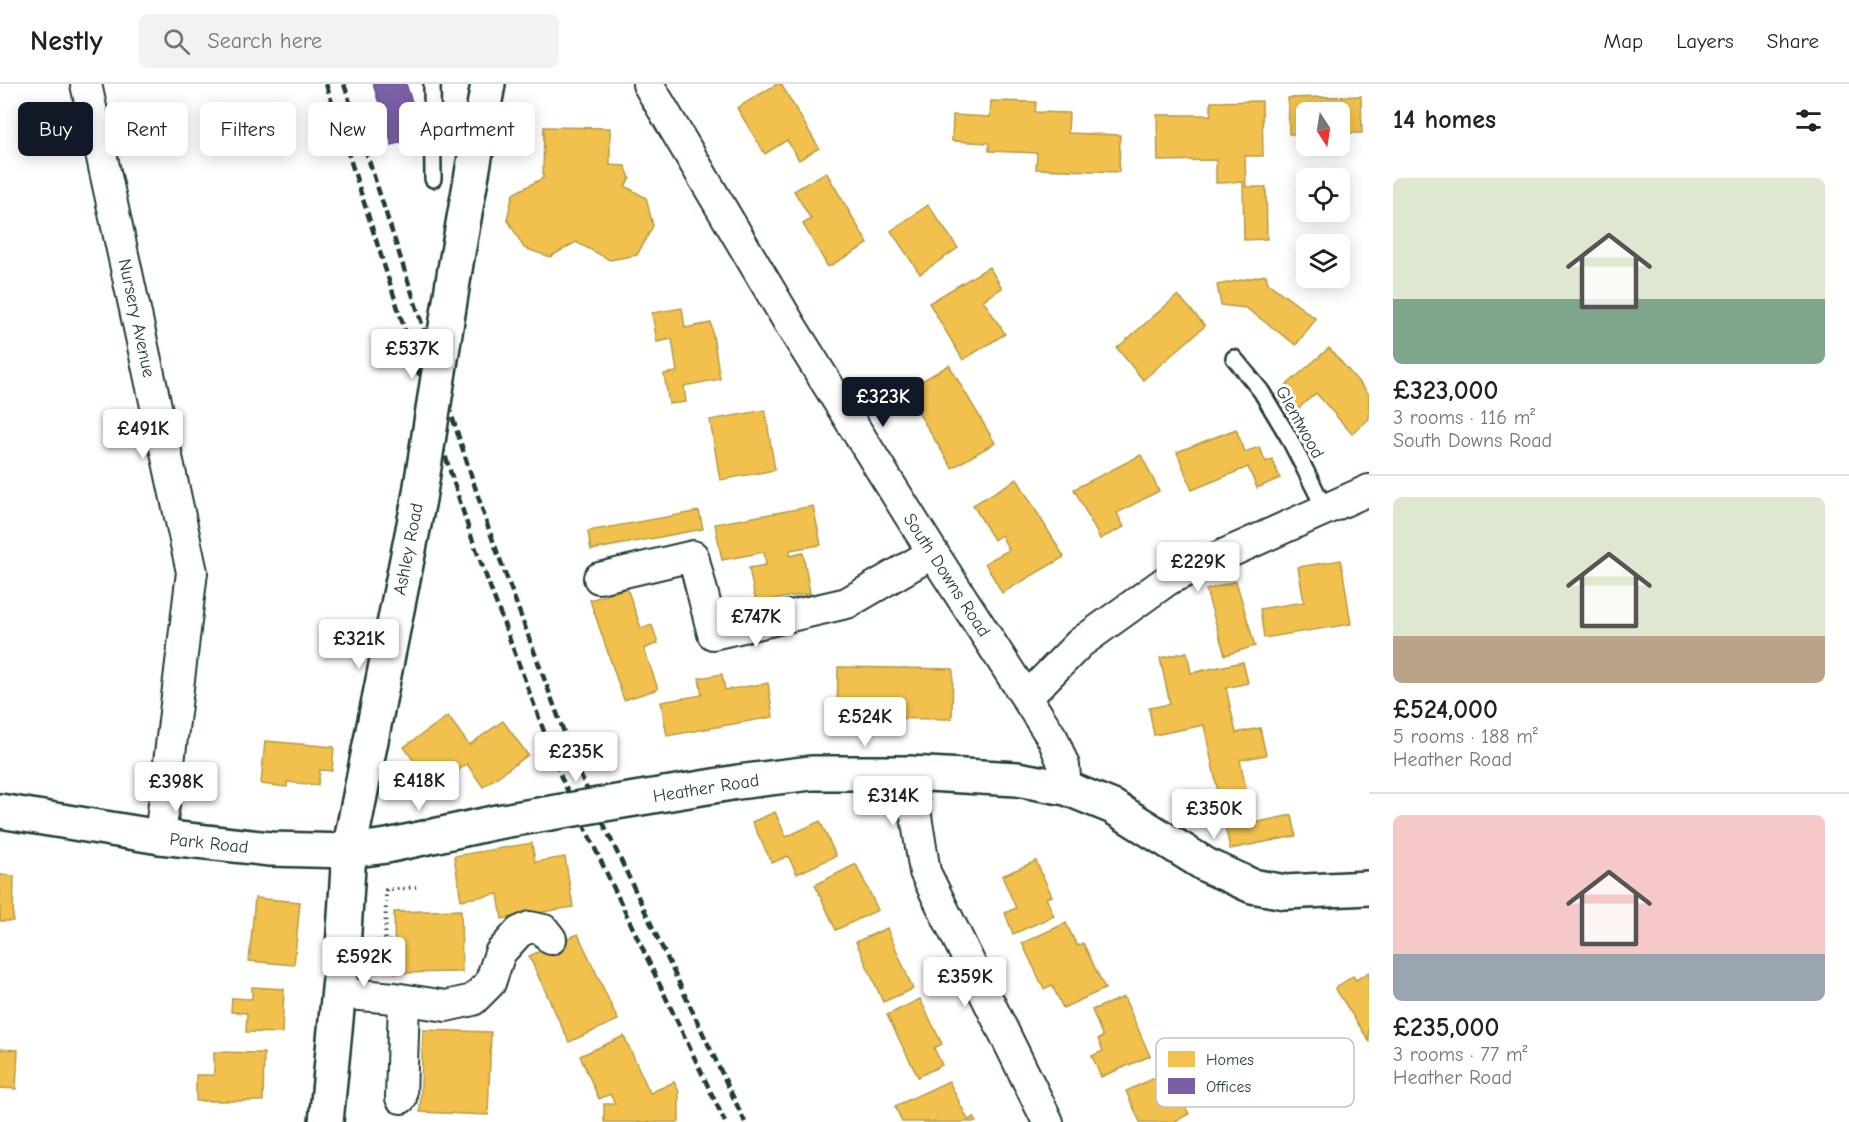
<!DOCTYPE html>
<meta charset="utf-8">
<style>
:root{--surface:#fff;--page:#f2f2f2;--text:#222;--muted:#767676;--line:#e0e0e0;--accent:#111827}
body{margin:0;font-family:"Comic Neue",sans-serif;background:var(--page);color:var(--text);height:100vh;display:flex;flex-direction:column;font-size:22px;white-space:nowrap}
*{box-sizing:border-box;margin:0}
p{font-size:20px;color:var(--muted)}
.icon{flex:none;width:33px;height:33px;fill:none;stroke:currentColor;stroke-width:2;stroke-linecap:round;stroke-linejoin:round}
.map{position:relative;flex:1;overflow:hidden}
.panel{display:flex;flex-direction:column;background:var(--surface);width:480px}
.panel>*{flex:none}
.hud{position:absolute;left:18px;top:18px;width:570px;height:54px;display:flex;gap:12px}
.needle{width:39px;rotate:168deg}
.fabs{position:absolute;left:1296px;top:18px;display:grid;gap:12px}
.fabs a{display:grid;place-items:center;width:54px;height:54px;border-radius:9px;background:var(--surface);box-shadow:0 3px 15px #0003;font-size:30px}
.price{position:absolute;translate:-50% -51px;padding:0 14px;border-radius:6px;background:#fff;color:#222;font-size:20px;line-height:39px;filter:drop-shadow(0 2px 3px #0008)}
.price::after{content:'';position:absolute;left:50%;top:36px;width:18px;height:14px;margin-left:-9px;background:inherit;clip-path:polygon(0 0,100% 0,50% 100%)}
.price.current{background:var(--accent);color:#fff}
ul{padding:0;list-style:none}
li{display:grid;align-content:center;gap:12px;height:318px;padding:0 24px}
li+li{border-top:2px solid var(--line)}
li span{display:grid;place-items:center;height:186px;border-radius:9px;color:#555}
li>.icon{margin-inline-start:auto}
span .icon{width:108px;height:108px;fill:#fffc;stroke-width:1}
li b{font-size:26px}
h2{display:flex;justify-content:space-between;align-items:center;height:72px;padding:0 24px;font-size:26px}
.pill{padding:0 21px;border-radius:9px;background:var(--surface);box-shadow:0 3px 15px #0003;font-size:21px;line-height:54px}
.pill.current{background:var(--accent);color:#fff}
header{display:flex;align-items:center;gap:36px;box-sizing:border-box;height:84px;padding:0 30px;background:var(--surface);border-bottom:2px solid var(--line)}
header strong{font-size:28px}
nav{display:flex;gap:33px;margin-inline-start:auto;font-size:21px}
.search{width:420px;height:54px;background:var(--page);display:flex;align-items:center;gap:15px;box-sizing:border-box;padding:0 21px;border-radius:9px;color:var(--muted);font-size:22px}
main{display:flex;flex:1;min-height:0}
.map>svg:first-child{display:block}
</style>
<header>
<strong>Nestly</strong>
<div class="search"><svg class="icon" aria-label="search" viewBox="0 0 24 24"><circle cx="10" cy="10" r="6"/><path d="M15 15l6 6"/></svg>Search here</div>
<nav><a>Map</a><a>Layers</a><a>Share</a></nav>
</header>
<main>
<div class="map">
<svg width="1369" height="1038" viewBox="0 0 1369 1038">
<rect width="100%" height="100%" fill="#fff"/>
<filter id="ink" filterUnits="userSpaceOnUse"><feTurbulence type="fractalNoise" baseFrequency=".0167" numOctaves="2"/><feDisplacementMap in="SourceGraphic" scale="12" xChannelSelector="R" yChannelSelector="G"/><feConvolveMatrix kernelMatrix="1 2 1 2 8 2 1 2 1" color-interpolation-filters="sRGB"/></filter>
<g filter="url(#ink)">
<g fill="#f2c14e" stroke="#b39946" stroke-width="1.5">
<polygon points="777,0 781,0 819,64 799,76 787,56 765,70 737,24"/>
<polygon points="1361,12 1362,49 1340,49 1340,28 1306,28 1306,50 1289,50 1288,14"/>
<polygon points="991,17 1036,18 1035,28 1069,29 1068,49 1120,51 1119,88 1036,85 1037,69 989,67 989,59 952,57 953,31 990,33"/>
<polygon points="1262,17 1263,72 1245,72 1246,103 1266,103 1267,155 1244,156 1243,98 1216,99 1216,76 1158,77 1157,31 1211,31 1211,18"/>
<polygon points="544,43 610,44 610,81 625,82 630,94 625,102 646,114 653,142 637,171 610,176 576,158 550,173 524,164 507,135 513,110 543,94"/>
<polygon points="826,88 868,160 828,183 803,140 811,135 794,107"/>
<polygon points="928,121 958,164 920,190 891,147"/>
<polygon points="989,183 1002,204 983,216 1005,250 963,276 929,219"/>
<polygon points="1266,191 1268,199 1316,235 1296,261 1246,224 1221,221 1217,201"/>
<polygon points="1178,211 1205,242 1143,296 1117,264"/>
<polygon points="682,224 685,244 711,239 720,295 684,302 686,318 669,320 664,290 677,288 672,255 657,258 652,229"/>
<polygon points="1329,264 1369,310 1369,335 1352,350 1316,309 1292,330 1275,311"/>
<polygon points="949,281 995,359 952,384 905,307"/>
<polygon points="765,326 775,386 720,396 710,336"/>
<polygon points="1236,345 1245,368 1259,363 1266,378 1272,375 1280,394 1257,404 1248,383 1192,406 1177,368"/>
<polygon points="1141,371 1159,407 1117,429 1124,443 1100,455 1074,405"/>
<polygon points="1017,395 1064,473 1002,509 985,479 1009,466 1001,451 994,456 973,421"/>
<polygon points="813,422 821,461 790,466 790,472 803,469 810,509 756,519 749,484 766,481 764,468 722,476 715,440"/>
<polygon points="699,427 703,445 591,466 588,447"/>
<polygon points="1341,476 1351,540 1264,554 1260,525 1304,518 1298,483"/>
<polygon points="1236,497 1255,562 1225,571 1206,506"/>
<polygon points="627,504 641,544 652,541 658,559 644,565 658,605 624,616 590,516"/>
<polygon points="1187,568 1191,589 1243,578 1248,599 1226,604 1236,649 1260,644 1266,671 1240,676 1253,739 1292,731 1296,752 1230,765 1204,641 1154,651 1149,624 1170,620 1160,574"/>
<polygon points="838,583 953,585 952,635 837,634"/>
<polygon points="722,590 725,606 768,599 773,633 667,652 661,618 702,611 699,594"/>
<polygon points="448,632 469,661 503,637 528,671 483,703 467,680 433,704 404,663"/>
<polygon points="265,657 334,663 332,687 320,686 318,701 287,698 287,703 261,700"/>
<polygon points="775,728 786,753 820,737 836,772 797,790 788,772 772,779 752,738"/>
<polygon points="532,759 535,778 565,773 573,823 502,835 498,810 461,816 454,772"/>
<polygon points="1036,777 1052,812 1046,814 1054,832 1013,850 1005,829 1016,824 1002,792"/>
<polygon points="856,780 878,826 836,846 815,801"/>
<polygon points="0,791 14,792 13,837 0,837"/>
<polygon points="255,814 300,818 294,881 249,877"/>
<polygon points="461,826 462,888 395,889 394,828"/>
<polygon points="1066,839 1077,862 1083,859 1105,905 1063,924 1052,901 1044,905 1022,859"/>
<polygon points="887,844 913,905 883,918 856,858"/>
<polygon points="578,850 618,936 569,958 529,872"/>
<polygon points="1369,888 1369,957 1335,904 1353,892 1356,896"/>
<polygon points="252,903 284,905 282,949 246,948 247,929 231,928 232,914 252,915"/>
<polygon points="1124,913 1150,972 1101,993 1092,972 1103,967 1098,955 1103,953 1092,926"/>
<polygon points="920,915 942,960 934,964 942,981 918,993 887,931"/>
<polygon points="423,946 491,948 488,1031 420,1028"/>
<polygon points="624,952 650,1009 674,998 679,1008 679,1038 604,1038 604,1020 615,1020 610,1010 599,1015 580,972"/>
<polygon points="0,965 18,966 16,1005 0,1004"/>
<polygon points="214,968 264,969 263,1017 196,1017 196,991 214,991"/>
<polygon points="1159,992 1171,1019 1181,1015 1189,1030 1175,1037 1176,1038 1140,1038 1126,1007"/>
<polygon points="949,997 968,1036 974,1033 976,1038 902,1038 895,1022"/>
</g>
<polygon fill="#7b5ea7" stroke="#5f5484" stroke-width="1.5" points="373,0 406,0 423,51 392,61"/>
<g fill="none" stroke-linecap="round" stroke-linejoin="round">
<g stroke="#1f3d34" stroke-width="20">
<g id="lane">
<polyline points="432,0 433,95"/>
<polyline points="1234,274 1261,307 1288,352 1325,425"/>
</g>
</g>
<g stroke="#1f3d34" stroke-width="34">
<g id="street">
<polyline points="86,0 192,488 160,753"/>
<polyline points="648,0 791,242 933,469 1053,655 1064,682 1066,704"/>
<polyline points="599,494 693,472 713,550 847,519 933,469"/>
<polyline points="1027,613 1080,559 1169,495 1369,406"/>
<polyline points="909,689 925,788 1048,1038"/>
<polyline points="338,909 394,914 446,922 473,916 490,899 500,869 519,848 530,843 544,846 551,855"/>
<polyline points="401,1014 404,916"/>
</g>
</g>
<g stroke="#1f3d34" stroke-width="38">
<g id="secondary">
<polyline points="455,185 488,0"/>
<polyline points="665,710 738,698 811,689 909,689 1017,695 1066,704 1113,723 1206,781 1252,802 1285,808 1369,804"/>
<polyline points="0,727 160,753 270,765 349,767 387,762 497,738"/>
<polyline points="326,1038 343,864 349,767 419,415"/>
</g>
</g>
<g stroke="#1f3d34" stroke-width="4" stroke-dasharray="1.5 4.5" stroke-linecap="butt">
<polyline points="371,857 395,858"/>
<polyline points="385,885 386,806 416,803"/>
</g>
<use href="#lane" stroke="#fff" stroke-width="15"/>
<use href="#street" stroke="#fff" stroke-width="30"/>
<use href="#secondary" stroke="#fff" stroke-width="33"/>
<g stroke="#1f3d34" stroke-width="4.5" stroke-dasharray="9 4.5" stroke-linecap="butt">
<polyline points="326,0 470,449 561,693 725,1038"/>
<polyline points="344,0 488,443 578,686 745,1038"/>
</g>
<g stroke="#1f3d34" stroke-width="38" stroke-linecap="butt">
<g id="secondary-bridge">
<polyline points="419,415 455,185"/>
<polyline points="497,738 665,710"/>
</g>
</g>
<use href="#secondary-bridge" stroke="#fff" stroke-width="33"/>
</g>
</g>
<g text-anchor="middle" stroke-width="6" stroke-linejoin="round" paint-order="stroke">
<g font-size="18" fill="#1f3d34" stroke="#fff">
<text transform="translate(137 234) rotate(78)" y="6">Nursery Avenue</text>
<text transform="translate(1300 338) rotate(61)" y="6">Glentwood</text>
<text transform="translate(408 465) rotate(-79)" y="6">Ashley Road</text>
<text transform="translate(947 491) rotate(57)" y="6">South Downs Road</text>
<text transform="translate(706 704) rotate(-9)" y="6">Heather Road</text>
<text transform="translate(209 759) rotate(6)" y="6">Park Road</text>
</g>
</g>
<rect x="1156" y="954" width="198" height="69" rx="9" fill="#fff" stroke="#bcc5c2" stroke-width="1.5"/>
<rect x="1168" y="967" width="27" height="16" fill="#f2c14e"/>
<rect x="1168" y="994" width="27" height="16" fill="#7b5ea7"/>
<g font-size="16" fill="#1f3d34">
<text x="1206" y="981">Homes</text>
<text x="1206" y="1008">Offices</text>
</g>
</svg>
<div class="fabs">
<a><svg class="needle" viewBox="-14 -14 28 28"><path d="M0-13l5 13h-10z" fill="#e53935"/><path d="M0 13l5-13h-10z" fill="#767676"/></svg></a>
<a><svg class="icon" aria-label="locate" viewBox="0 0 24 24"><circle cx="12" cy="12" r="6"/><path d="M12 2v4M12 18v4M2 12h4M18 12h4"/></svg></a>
<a><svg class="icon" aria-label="layers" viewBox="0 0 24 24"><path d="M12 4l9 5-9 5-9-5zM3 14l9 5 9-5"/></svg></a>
</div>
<b class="price" style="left:412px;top:296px">£537K</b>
<b class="price current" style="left:883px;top:344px">£323K</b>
<b class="price" style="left:143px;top:376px">£491K</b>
<b class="price" style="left:1198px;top:509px">£229K</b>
<b class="price" style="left:756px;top:564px">£747K</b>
<b class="price" style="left:359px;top:586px">£321K</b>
<b class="price" style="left:865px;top:664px">£524K</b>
<b class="price" style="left:576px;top:699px">£235K</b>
<b class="price" style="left:419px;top:728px">£418K</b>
<b class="price" style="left:176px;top:729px">£398K</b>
<b class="price" style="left:893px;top:743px">£314K</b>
<b class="price" style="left:1214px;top:756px">£350K</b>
<b class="price" style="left:364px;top:904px">£592K</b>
<b class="price" style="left:965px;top:924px">£359K</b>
<div class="hud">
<a class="pill current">Buy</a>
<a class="pill">Rent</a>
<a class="pill">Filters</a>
<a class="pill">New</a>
<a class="pill">Apartment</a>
</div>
</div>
<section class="panel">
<h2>14 homes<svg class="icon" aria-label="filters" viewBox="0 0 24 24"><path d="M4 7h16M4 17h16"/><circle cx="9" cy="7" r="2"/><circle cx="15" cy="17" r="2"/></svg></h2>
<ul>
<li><span style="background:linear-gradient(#dfe7d0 65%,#7fa58c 0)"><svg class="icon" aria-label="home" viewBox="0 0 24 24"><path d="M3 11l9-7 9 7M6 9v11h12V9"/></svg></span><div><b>£323,000</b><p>3 rooms · 116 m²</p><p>South Downs Road</p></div></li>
<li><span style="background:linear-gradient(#dfe7d0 75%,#b9a48a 0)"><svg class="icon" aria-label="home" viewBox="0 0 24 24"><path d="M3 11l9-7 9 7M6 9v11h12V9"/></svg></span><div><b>£524,000</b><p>5 rooms · 188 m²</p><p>Heather Road</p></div></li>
<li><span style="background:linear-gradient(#f6c9c9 75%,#9aa5b1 0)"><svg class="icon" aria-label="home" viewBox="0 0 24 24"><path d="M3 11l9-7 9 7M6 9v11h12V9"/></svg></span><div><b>£235,000</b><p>3 rooms · 77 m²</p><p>Heather Road</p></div></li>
</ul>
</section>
</main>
